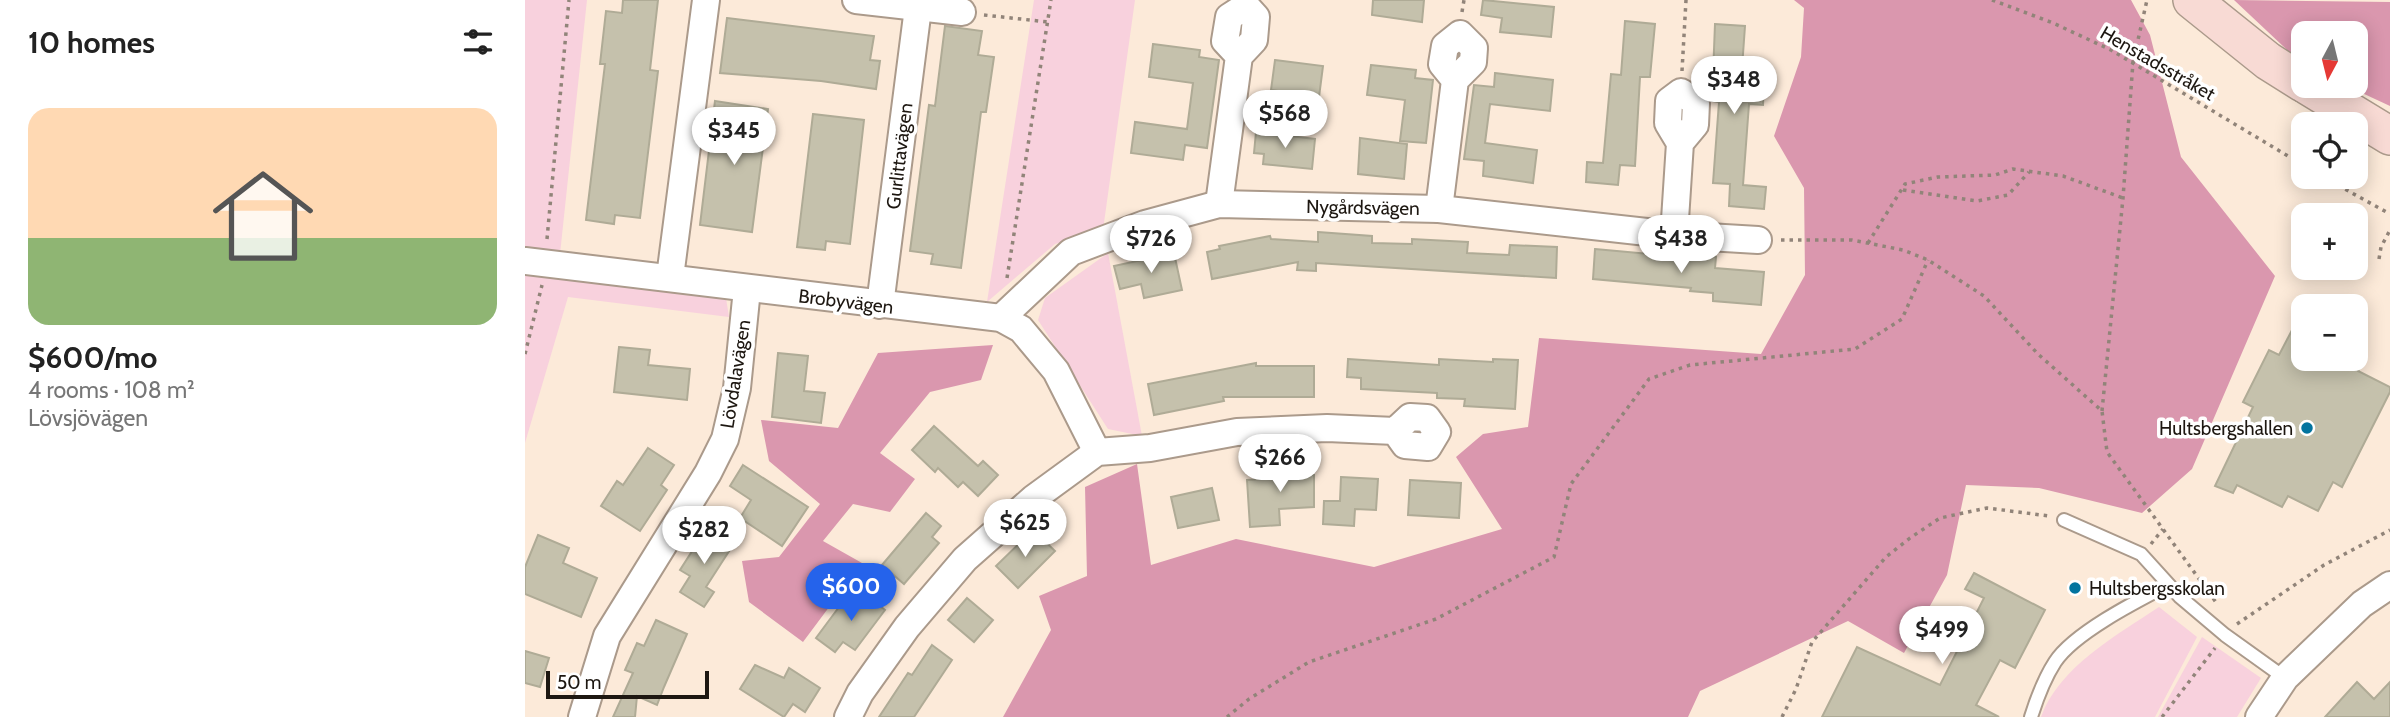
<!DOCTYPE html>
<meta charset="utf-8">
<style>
:root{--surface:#fff;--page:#f6f6f6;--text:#222;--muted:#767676;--accent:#2563eb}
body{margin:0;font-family:Cabin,sans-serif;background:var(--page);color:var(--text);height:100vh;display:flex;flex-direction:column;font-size:26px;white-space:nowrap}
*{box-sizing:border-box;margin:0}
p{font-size:23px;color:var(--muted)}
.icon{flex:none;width:38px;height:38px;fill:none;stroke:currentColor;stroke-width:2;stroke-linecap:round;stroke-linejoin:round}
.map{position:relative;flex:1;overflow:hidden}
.panel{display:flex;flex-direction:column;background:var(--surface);width:525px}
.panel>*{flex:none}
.needle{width:46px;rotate:187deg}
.buttons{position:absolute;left:1766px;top:21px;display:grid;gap:14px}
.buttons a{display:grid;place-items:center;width:77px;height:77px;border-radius:14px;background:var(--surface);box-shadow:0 4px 18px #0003;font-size:35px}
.scale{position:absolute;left:21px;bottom:18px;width:163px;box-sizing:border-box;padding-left:7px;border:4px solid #1d1711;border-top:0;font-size:19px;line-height:24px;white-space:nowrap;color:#1d1711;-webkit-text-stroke:5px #fff;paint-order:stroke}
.price{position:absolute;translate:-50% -60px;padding:0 16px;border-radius:24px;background:#fff;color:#222;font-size:23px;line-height:46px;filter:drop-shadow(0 2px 4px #0008)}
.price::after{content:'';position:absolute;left:50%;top:42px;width:21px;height:16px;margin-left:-10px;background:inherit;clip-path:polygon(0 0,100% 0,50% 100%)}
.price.selected{background:var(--accent);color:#fff}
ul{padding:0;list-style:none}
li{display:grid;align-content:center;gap:14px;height:371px;padding:0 28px}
li span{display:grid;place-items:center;height:217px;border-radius:21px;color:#555}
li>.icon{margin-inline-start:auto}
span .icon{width:126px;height:126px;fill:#fffc;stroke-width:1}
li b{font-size:30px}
h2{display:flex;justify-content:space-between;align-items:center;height:84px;padding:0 28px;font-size:30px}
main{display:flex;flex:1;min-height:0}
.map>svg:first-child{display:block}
</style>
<main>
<section class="panel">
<h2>10 homes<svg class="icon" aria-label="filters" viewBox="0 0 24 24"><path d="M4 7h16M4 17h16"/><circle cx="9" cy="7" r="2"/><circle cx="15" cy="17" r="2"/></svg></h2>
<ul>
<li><span style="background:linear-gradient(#ffd9b3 60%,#8fb573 0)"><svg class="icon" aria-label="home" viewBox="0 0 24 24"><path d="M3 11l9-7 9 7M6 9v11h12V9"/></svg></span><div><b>$600/mo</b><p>4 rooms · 108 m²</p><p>Lövsjövägen</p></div></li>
</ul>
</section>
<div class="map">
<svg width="1865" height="717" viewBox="0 0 1865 717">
<rect width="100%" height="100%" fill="#fcead9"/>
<g fill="#f8d1dd">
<polygon points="0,0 62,0 35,254 0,251"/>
<polygon points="509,0 610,0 578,230 530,244 462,302"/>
<polygon points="583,253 617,436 583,429 513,320 520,298"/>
<polygon points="0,273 201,298 204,317 43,297 0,443"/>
<path d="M1634,607L1672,637L1630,717H1516C1534,667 1592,635 1634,607Z"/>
<polygon points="1677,637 1736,678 1712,717 1633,717"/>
</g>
<g fill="#da97ae">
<polygon points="1269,0 1606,0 1625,35 1656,157 1750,276 1667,469 1617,513 1514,488 1441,485 1422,575 1379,653 1323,621 1175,691 1163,717 478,717 526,630 514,596 562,576 560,487 612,464 626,565 711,539 849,567 977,529 931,457 958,434 1003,427 1014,338 1236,354 1280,275 1279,188 1249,136 1276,57 1279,8"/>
<polygon points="1709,0 1865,2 1865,106 1822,86 1830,86 1830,33 1778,33 1778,65"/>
<polygon points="468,345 456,380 405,392 355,453 390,479 365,512 328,504 298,541 337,563 278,642 224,602 217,561 254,557 295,504 244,461 236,420 313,428 353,353"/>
</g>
<g fill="#c5c1ac" stroke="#afab96" stroke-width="2">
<polygon points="98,0 133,0 125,70 133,71 115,218 90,215 89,224 61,220 80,64 75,64 81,11 97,13"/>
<polygon points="848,0 899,0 897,22 847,15"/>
<polygon points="958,0 1029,7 1026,37 975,32 977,18 956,15"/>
<polygon points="202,18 349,36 345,60 355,61 351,89 296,81 195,73"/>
<polygon points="1100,21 1130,24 1125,77 1115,77 1110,166 1095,165 1093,185 1061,182 1062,162 1078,163 1086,74 1096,75"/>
<polygon points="1190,24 1220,26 1216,82 1239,83 1238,105 1224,104 1218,185 1241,187 1239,209 1204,206 1205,184 1188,183 1194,102 1187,101"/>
<polygon points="420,26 457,31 453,55 469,57 461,112 456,112 436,268 406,264 408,254 385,251 404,105 410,106"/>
<polygon points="628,44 675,50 674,57 694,60 682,148 660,145 658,160 606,153 610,122 662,129 668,83 624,77"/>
<polygon points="750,60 798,66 794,97 746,90"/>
<polygon points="846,65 891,70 890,78 908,80 901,143 875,141 880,100 842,95"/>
<polygon points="970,73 1028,80 1025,111 965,104 960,143 1012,150 1008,183 958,176 959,161 939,159 949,85 969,87"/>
<polygon points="190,101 243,109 227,232 175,225"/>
<polygon points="288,114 339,120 325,244 301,241 300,250 272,247"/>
<polygon points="731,132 790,139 787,169 738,164 739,154 729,153"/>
<polygon points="835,138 882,144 879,179 833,174"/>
<polygon points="793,232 847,236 847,243 887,244 887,239 943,242 942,253 984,255 985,245 1032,247 1031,278 791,263 791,271 772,270 773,262 687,279 682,252 695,249 694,246 745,236 746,239 793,242"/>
<polygon points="1070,249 1168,258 1168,255 1191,257 1190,268 1239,272 1236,305 1188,301 1188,293 1165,291 1166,288 1068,279"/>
<polygon points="649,253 657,290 619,298 616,284 595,289 589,266"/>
<polygon points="1778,309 1778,359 1839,359 1833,371 1865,387 1865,392 1817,487 1808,482 1793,511 1763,496 1757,507 1712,485 1708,493 1690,486 1728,407 1718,402 1744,350 1754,355"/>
<polygon points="94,347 125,350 123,365 165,369 162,400 89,392"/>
<polygon points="253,353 283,356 279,391 300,393 296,423 247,417"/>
<polygon points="823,359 914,365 914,359 968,362 968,359 993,360 990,409 939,406 940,399 912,398 912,393 836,389 836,378 822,377"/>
<polygon points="731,363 731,366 789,366 789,397 698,397 699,401 629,415 623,384"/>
<polygon points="409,426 453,466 458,461 473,475 453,496 438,482 433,487 413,468 410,472 387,450"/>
<polygon points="123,448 149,465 136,485 142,490 115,531 76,506 92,481 98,485"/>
<polygon points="777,458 777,474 789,475 789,507 754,509 755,525 725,527 722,480 758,478 757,459"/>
<polygon points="218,465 283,507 257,546 215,518 226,500 205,486"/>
<polygon points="816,477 853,479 851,510 830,509 829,526 798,524 799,501 815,501"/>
<polygon points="885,480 936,483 934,518 883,515"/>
<polygon points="687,488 694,520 653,528 646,497"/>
<polygon points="401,513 416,526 407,537 414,543 379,584 357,565"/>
<polygon points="182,528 208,545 181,587 189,592 179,607 155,592 165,576 155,570"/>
<polygon points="508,530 530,551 493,588 471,566"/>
<polygon points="13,535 44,548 38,563 72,578 56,617 0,594 0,567"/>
<polygon points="1449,573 1520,610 1490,668 1475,660 1451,705 1474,717 1297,717 1332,647 1415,685 1459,598 1440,589"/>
<polygon points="334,590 360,610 330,650 318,642 310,652 291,638 320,599 325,602"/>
<polygon points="442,598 468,620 449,642 423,620"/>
<polygon points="131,620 162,634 139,687 132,705 112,696 110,717 88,717 108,673 100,670 112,643 119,646"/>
<polygon points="407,645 427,660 389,717 354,717 383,673 387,675"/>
<polygon points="0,651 24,658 15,687 0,683"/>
<polygon points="230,665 259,678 264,668 295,688 280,712 268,704 259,717 215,689"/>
<polygon points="1832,682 1849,699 1865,682 1865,717 1800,717"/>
</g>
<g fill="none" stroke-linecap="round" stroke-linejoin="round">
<g stroke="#ab9a8b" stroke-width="16">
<g id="lane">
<polyline points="1539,520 1616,554 1655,597 1700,635 1760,678"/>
<path d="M1506,717C1512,698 1519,679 1530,662C1549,633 1612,601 1643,585"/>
</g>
</g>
<g stroke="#ab9a8b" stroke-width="30">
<g id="street">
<polyline points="331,0 437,12"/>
<polyline points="694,204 714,56 700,41 704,17 721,6 731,17 729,40 714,56"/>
<polyline points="914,209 930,80 948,62 949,48 935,34 920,46 917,64 930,80"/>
<polyline points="1149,235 1155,143 1170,125 1171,103 1156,92 1144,101 1143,123 1155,143"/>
<polyline points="0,261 476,318 496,329 531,371 572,452"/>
<polyline points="145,277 181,0"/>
<polyline points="355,305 393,8"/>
<polyline points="476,318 546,252 620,224 694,204 914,209 1149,235 1233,240"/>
<polyline points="57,717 82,636 183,473 200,439 212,388 222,289"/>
<polyline points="323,717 335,693 382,627 440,559 509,498 572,452 625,448 712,432 802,428 870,431 880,445 903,447 912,432 902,418 885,417 870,431"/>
<polyline points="1734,717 1760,678 1837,604 1865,585"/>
</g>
</g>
<g stroke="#ab9a8b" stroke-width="40">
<g id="secondary">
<polyline points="1667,0 1743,61 1778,83"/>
<polyline points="1783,86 1865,136"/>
</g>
</g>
<g stroke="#918479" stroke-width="3.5" stroke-dasharray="3.5 5" stroke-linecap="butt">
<polyline points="1467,0 1528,23 1586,50 1778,165"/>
<polyline points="937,12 939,0"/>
<polyline points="459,15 523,22"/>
<polyline points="1157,71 1161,0"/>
<polyline points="1798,177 1865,214"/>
<polyline points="1378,190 1452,201 1483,195 1504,172"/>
<polyline points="22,239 44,0"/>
<polyline points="1256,240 1327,240 1378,250 1403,260 1459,296 1513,354 1577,411 1582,452 1693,605"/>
<polyline points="1343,243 1380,184 1413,177 1470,175 1488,169 1538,176 1598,198"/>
<polyline points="1854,259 1856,247 1865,230"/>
<polyline points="482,278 526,0"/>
<polyline points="0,354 17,285"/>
<polyline points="1577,411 1598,198 1608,62 1622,0"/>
<polyline points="1626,544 1638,529"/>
<polyline points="1712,624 1799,565 1865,530"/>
<polyline points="702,717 724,699 784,662 911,619 1029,557 1046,484 1124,379 1165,365 1330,349 1377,319 1403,260"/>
<polyline points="1257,717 1271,689 1287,642 1361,557 1385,538 1415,518 1462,508 1524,516"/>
<polyline points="1637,717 1690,648"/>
</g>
<use href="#lane" stroke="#fff" stroke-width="12"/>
<use href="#street" stroke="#fff" stroke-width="26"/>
<use href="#secondary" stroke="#f8dad4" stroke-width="37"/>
</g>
<g fill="#02749f" stroke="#fff" stroke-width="2.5">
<circle cx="1782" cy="428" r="7"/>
<circle cx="1550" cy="588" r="7"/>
</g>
<g text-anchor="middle" stroke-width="7" stroke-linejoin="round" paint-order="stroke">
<g font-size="19" fill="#1d1711" stroke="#fff">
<text transform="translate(1633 63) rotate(30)" y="7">Henstadsstråket</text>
<text transform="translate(374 156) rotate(-83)" y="7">Gurlittavägen</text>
<text transform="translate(838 207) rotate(1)" y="7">Nygårdsvägen</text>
<text transform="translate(321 301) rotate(7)" y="7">Brobyvägen</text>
<text transform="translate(210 374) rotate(-81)" y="7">Lövdalavägen</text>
</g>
<g font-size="19" fill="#1d1711" stroke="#fff" text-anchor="end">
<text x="1768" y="435">Hultsbergshallen</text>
<text x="1564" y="595" text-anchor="start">Hultsbergsskolan</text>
</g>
</g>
</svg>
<div class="buttons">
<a><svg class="needle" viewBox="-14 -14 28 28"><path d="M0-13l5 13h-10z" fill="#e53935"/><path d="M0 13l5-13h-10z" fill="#767676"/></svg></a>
<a><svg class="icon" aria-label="locate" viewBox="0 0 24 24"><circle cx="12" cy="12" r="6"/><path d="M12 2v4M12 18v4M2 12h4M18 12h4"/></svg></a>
<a>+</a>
<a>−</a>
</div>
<div class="scale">50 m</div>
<b class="price" style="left:1209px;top:116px">$348</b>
<b class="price" style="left:760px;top:150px">$568</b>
<b class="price" style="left:209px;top:167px">$345</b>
<b class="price" style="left:626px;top:275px">$726</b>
<b class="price" style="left:1156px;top:275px">$438</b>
<b class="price" style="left:755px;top:494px">$266</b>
<b class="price" style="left:500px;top:559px">$625</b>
<b class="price" style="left:179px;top:566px">$282</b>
<b class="price selected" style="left:326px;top:623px">$600</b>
<b class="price" style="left:1417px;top:666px">$499</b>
</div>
</main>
